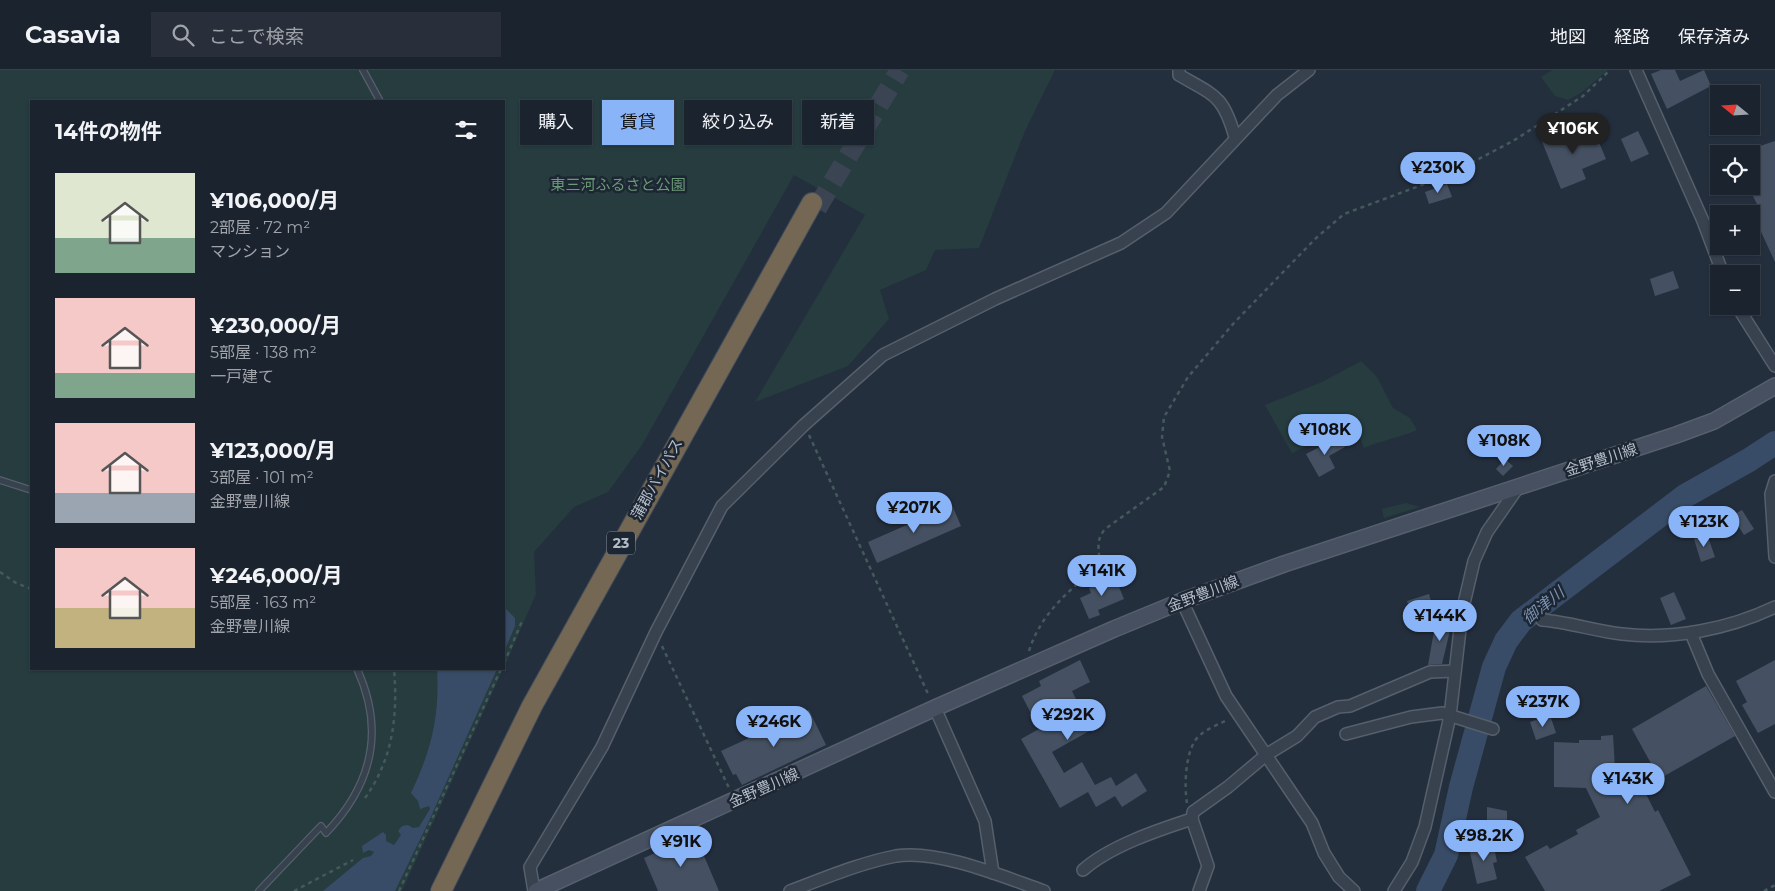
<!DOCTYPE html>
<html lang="ja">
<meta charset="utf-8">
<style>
:root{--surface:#1b232e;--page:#282f3a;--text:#f1f3f6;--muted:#a0a4aa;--line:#39404a;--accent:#8ab4f8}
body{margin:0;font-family:Montserrat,"Noto Sans JP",sans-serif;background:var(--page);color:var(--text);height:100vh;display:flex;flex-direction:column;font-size:19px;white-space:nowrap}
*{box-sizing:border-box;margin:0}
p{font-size:16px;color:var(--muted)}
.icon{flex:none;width:28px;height:28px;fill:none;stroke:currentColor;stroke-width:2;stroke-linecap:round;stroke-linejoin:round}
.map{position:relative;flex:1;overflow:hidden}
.drawer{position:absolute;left:30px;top:30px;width:475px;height:570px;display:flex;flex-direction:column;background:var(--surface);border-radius:0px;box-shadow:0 1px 4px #0004,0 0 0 1px var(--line)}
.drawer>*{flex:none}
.top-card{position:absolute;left:520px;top:30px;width:475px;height:45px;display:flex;gap:10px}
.needle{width:32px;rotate:288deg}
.controls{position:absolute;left:1710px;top:15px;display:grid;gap:10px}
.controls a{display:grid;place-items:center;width:50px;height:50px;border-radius:0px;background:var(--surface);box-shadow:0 1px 4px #0004,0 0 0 1px var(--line);font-size:25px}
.price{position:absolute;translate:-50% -42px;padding:0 11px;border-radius:18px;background:var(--accent);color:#111;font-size:16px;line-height:32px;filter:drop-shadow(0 1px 2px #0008)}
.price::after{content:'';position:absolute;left:50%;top:30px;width:15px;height:11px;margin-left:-8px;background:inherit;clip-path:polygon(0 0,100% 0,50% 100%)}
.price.selected{background:#222;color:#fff}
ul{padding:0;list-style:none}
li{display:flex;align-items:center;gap:15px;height:125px;padding:0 25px}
li span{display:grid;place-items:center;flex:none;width:140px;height:100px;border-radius:0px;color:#555}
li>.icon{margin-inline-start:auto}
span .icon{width:60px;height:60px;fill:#fffc;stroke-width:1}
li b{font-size:21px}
h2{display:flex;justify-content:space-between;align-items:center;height:60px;padding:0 25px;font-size:21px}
.tag{padding:0 18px;border-radius:0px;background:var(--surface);box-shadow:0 1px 4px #0004,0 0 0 1px var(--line);font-size:18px;line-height:45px}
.tag.selected{background:var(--accent);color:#111}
header{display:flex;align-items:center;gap:30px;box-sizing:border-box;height:70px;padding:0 25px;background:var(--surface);border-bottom:1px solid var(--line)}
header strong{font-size:24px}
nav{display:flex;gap:28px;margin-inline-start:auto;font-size:18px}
.search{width:350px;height:45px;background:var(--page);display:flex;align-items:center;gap:12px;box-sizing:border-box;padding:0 18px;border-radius:0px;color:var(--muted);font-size:19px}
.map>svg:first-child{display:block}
</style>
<header>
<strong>Casavia</strong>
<div class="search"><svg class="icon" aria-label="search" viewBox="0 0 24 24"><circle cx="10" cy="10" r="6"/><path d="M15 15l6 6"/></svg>ここで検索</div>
<nav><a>地図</a><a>経路</a><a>保存済み</a></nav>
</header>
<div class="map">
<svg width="1775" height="821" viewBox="0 0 1775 821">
<rect width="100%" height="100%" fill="#242f3e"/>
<g fill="#263c3f">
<polygon points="0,0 1055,0 1025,61 979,178 935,180 926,200 880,220 889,249 848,296 755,332 865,145 794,105 642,375 608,422 574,437 534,482 536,524 504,598 504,31 31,31 31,599 503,599 402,821 0,821"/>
<polygon points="1552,0 1608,0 1581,23 1568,30 1555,26 1541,7"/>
<path d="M1361,291L1377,307L1393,338L1410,348L1417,360C1399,368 1382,370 1364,378L1354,354L1292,383L1265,335L1322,312Z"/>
<polygon points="1406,433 1420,437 1384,448 1382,439"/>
</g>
<g fill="#394c67">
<polygon points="504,537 515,548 515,556 504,582"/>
<path d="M437,599H497L428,753L395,821H323L363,788L371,786L374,782L369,780L363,783L362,776L383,762L386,765V771L394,775L401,765L398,761L402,756L408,755L413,758L419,757L430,739L429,736L420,739L418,731L411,723C431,681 440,646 437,599Z"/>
</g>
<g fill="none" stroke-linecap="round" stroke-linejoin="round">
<polyline stroke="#394c67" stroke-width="24" points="1428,821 1446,785 1461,717 1494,597 1506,571 1521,551 1685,426 1749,390 1775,373"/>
</g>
<g fill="#455162">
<polygon points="1661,0 1675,0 1680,11 1704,0 1711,16 1667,39 1651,4"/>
<polygon points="1592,56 1606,89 1582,99 1586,109 1561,119 1541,69 1552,64 1554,70"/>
<polygon points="1638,61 1649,84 1631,92 1621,69"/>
<polygon points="1775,71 1775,192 1750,138 1757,134 1751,122 1751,79"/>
<polygon points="1447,114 1452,127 1429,134 1425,122"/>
<polygon points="1673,201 1679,218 1655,226 1650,209"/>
<polygon points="1339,367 1345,377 1329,386 1335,398 1319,407 1306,384"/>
<polygon points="1505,389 1513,396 1503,406 1496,399"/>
<polygon points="952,435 961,456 877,493 868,472"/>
<polygon points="1742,440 1754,459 1744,465 1732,446"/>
<polygon points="1707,464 1715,487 1701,492 1694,469"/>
<polygon points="1115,507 1124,529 1098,540 1100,545 1089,549 1080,528 1091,523 1089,518"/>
<polygon points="1674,522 1686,549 1671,555 1660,528"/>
<polygon points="1429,524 1434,542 1413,548 1407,531"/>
<polygon points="1436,550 1452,552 1442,594 1428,595"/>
<polygon points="1080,590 1090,612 1072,621 1091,660 1052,682 1064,703 1082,692 1095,715 1111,707 1116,716 1136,703 1147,721 1122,737 1115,726 1096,737 1088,722 1060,738 1021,669 1039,659 1022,626 1041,616 1039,611"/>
<polygon points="1775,590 1775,654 1758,663 1742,635 1747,632 1736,611"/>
<polygon points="1706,616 1735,666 1643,718 1655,742 1658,740 1691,805 1659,821 1545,821 1525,787 1547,775 1550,779 1578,764 1576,760 1600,747 1586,718 1554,717 1554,672 1579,673 1579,670 1601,670 1601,666 1613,665 1616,716 1653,697 1632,659"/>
<polygon points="809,640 826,675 742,715 736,704 733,705 721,681"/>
<polygon points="1550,645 1556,663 1536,670 1530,652"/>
<polygon points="1487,737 1507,741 1507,767 1487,768"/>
<polygon points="695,765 719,821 658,821 644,788"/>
<polygon points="1493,772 1497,792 1493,793 1497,809 1477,814 1469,778"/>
</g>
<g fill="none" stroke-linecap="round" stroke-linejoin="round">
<polyline stroke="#3a4453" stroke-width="20" stroke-dasharray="20 10" stroke-linecap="butt" points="817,138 900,0"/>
<g stroke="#565f6c" stroke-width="8">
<g id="lane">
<polyline points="363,0 380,31"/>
<polyline points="0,410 31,420"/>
<path d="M259,821L321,756L326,763C372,715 385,660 357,599"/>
</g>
</g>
<g stroke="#565f6c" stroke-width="14">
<g id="street">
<path d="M1179,0V5C1215,26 1223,25 1235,67"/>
<polyline points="1636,0 1703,151 1723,204"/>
<polyline points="1737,236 1775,296"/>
<polyline points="1775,487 1771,424 1775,411"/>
<polyline points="1182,531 1226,626 1312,753 1324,783 1339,807 1354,821"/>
<path d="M1542,550C1569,552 1595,561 1622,564C1673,570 1729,559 1775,537"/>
<polyline points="1691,563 1708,604 1775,722"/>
<polyline points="935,638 985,751 993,803"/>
<polyline points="1346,664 1411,647 1442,643 1493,659"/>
<polyline points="1192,749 1208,796 1199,821"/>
<path d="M1083,800C1110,776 1158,760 1192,749L1193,742L1228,717L1266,685L1297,666L1315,647L1338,637L1350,636L1430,602L1455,601"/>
<polyline points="534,821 530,797 602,677 656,562 722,436 804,355 883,285 995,229 1121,173 1166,143 1277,25 1309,0"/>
<path d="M790,821C825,808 860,793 896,786C938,779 1004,807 1044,821"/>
<polyline points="1394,821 1412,792 1425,757 1450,646 1462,542 1474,491 1487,462 1519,416"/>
</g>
</g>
<g stroke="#565f6c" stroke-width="18">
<polyline id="secondary" points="536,821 935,638 1114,559 1182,531 1284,494 1676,365 1714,351 1775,316"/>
</g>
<g stroke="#434c59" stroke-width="22">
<polyline id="highway" points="441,821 532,636 812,133"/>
</g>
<g stroke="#44595c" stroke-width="2.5" stroke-dasharray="4 4" stroke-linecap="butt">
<polyline points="809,365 929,626"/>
<polyline points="0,502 16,513 31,519"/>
<polyline points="662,576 729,718"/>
<path d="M1029,581C1040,545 1068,521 1096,498C1104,483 1092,475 1105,459L1164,417L1170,401L1162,367L1164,347L1188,307L1233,254L1315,169L1344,144L1446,106L1513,71L1583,26L1610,0"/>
<polyline points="504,593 523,549"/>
<path d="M365,728C393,689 398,645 394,599"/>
<path d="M1187,733C1184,716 1185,677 1200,665C1207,659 1217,655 1225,651"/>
<polyline points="294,821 353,790"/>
<polyline points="399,821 501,599"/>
<polyline points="1764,821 1775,815"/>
</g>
<use href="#lane" stroke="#38414e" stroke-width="5.5"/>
<use href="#street" stroke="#38414e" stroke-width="11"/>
<use href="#secondary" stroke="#465061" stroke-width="15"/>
<use href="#highway" stroke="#746855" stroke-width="20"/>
</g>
<g text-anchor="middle" stroke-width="5" stroke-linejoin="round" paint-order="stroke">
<rect fill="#1d2633" stroke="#878f9c" stroke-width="1" x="607" y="461.5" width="28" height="23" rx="4"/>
<g font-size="14" font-weight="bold" fill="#b4bcc9">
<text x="621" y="478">23</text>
</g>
<g font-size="15" fill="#6b9a76" stroke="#1d2633">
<text x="618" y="120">東三河ふるさと公園</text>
</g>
<g font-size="15" fill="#b4bcc9" stroke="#1d2633">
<text transform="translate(1601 390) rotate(-18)" y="5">金野豊川線</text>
<text transform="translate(657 409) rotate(-61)" y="5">蒲郡バイパス</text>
<text transform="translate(1203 524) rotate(-21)" y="5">金野豊川線</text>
<text transform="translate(764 718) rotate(-24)" y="5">金野豊川線</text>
</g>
<g font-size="16" font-style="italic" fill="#7c92b1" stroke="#1d2633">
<text transform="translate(1543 535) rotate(-39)" y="6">御津川</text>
</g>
</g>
</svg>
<div class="controls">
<a><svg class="needle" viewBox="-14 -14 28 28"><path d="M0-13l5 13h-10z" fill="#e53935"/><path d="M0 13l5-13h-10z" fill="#a0a4aa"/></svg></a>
<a><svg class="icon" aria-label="locate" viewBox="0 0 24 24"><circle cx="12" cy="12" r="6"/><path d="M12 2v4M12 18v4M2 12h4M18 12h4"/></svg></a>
<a>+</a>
<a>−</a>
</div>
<b class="price selected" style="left:1573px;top:85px">¥106K</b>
<b class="price" style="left:1438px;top:124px">¥230K</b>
<b class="price" style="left:1325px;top:386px">¥108K</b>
<b class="price" style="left:1504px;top:397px">¥108K</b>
<b class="price" style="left:914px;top:464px">¥207K</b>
<b class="price" style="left:1704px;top:478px">¥123K</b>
<b class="price" style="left:1102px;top:527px">¥141K</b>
<b class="price" style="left:1440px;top:572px">¥144K</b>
<b class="price" style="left:1543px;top:658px">¥237K</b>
<b class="price" style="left:1068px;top:671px">¥292K</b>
<b class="price" style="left:774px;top:678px">¥246K</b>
<b class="price" style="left:1628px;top:735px">¥143K</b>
<b class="price" style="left:1484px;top:792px">¥98.2K</b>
<b class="price" style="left:681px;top:798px">¥91K</b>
<div class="top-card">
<a class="tag">購入</a>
<a class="tag selected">賃貸</a>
<a class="tag">絞り込み</a>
<a class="tag">新着</a>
</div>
<section class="drawer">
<h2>14件の物件<svg class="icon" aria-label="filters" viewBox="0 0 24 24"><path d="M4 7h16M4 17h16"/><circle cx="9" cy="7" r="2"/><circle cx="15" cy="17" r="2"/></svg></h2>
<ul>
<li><span style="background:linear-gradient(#dfe7d0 65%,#7fa58c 0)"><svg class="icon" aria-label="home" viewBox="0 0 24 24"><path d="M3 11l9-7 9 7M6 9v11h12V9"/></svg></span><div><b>¥106,000/月</b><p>2部屋 · 72 m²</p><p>マンション</p></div></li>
<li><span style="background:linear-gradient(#f6c9c9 75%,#7fa58c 0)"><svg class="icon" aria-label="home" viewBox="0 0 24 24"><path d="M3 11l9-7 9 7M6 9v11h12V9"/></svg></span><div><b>¥230,000/月</b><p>5部屋 · 138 m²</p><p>一戸建て</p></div></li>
<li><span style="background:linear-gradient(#f6c9c9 70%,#9aa5b1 0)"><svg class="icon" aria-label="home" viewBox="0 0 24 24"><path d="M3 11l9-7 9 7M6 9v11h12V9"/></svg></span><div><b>¥123,000/月</b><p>3部屋 · 101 m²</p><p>金野豊川線</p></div></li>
<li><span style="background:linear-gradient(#f6c9c9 60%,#c2b280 0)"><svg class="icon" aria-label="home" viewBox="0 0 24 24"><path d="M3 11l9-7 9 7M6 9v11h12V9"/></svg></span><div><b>¥246,000/月</b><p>5部屋 · 163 m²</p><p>金野豊川線</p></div></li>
</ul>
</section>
</div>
